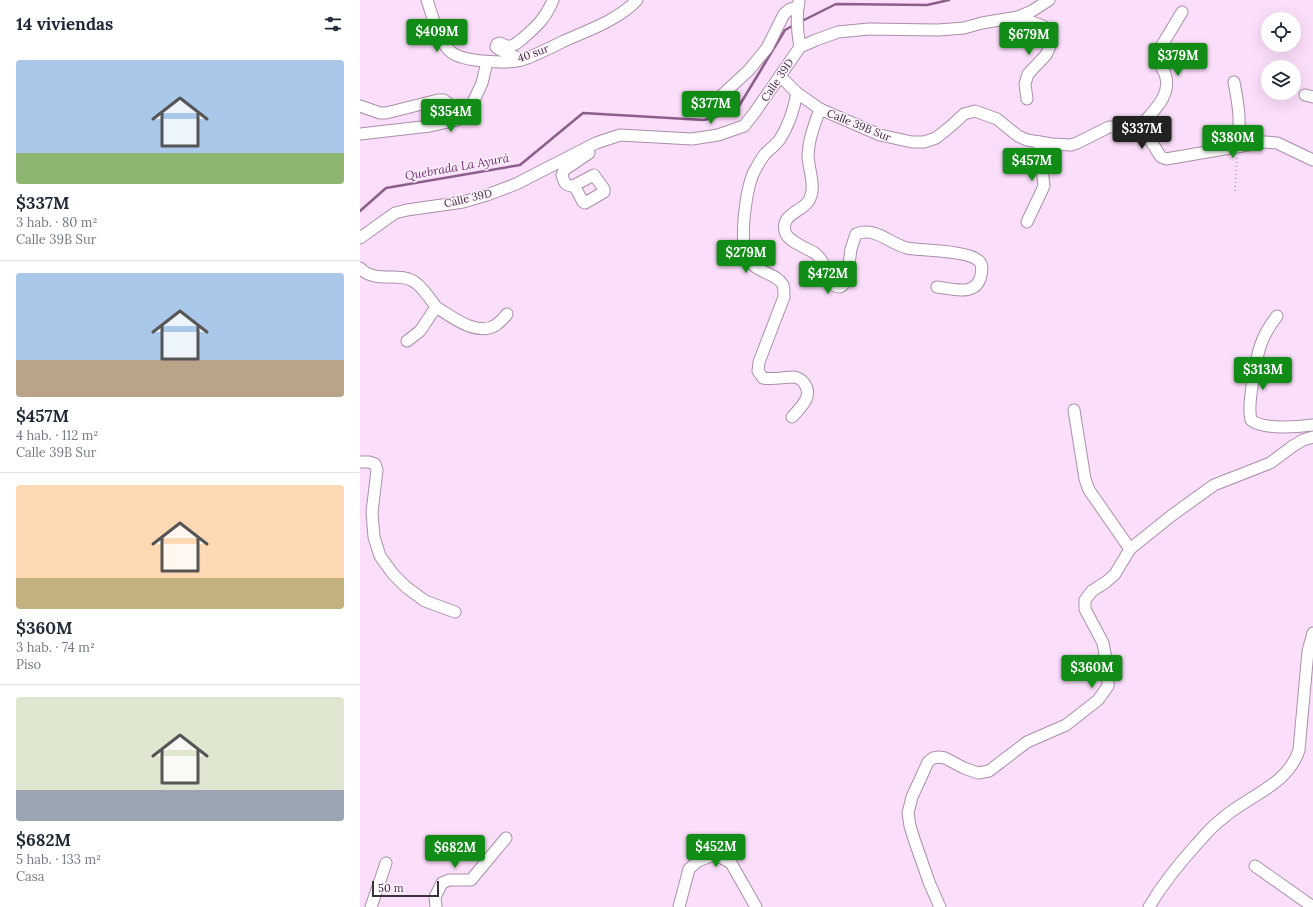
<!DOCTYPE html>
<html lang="es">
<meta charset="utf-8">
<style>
:root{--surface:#fff;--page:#f6f6f7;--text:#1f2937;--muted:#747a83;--line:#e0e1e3;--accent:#108c17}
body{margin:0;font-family:Lora,serif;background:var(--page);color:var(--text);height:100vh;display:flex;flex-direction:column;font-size:15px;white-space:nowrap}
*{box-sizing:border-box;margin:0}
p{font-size:13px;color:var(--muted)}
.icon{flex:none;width:22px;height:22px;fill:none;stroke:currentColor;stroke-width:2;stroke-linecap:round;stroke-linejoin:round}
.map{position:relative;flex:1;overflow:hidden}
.panel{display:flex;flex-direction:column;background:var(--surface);width:360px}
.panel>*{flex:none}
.fabs{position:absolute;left:901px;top:12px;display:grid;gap:8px}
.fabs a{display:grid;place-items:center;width:40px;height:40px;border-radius:50%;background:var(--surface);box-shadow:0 4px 16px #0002;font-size:20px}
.scale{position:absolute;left:12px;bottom:10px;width:67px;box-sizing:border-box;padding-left:4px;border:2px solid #3c313c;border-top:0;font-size:11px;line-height:14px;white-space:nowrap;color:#3c313c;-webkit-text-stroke:3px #fdf2fd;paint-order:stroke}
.price{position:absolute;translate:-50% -34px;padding:0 9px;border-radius:4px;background:var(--accent);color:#fff;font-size:13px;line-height:26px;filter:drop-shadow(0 1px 2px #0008)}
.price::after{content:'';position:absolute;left:50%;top:24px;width:12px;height:9px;margin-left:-6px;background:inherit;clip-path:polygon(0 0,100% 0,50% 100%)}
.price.active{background:#222;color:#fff}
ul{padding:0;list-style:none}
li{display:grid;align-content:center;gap:8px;height:212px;padding:0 16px}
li+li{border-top:1px solid var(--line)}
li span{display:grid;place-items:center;height:124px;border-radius:4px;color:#555}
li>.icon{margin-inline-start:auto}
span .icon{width:72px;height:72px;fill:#fffc;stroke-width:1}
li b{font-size:17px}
h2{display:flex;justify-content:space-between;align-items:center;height:48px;padding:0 16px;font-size:17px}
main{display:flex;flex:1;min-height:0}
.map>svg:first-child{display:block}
</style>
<main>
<section class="panel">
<h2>14 viviendas<svg class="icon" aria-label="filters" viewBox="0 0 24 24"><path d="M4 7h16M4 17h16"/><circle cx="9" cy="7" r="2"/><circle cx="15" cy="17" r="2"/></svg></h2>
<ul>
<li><span style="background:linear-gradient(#a9c7e8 75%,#8fb573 0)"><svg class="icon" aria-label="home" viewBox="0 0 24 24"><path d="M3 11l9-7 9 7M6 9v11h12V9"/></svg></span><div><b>$337M</b><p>3 hab. · 80 m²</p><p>Calle 39B Sur</p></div></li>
<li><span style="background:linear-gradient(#a9c7e8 70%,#b9a48a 0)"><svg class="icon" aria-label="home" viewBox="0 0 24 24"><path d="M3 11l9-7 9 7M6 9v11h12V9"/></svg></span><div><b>$457M</b><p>4 hab. · 112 m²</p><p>Calle 39B Sur</p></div></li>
<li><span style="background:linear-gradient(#ffd9b3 75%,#c2b280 0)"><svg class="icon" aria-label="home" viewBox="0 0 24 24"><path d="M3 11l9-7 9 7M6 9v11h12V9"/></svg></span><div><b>$360M</b><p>3 hab. · 74 m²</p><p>Piso</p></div></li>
<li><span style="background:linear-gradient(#dfe7d0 75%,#9aa5b1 0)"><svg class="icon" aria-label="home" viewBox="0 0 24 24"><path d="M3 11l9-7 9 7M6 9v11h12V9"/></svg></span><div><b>$682M</b><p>5 hab. · 133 m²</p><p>Casa</p></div></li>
</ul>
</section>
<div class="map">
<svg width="953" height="907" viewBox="0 0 953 907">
<rect width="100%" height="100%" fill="#fbdefa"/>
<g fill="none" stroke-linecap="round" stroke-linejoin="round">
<g stroke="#8c5e8c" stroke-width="2.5">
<polyline points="440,22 476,4 567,5 589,0"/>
<polyline points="0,211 26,188 160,165 223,113 344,120 376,111 425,30 434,25"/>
</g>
<g stroke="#aa8faa" stroke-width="13">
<g id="minor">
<path d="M67,0C72,14 79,43 91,52C103,62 147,64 162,60C176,55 190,48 204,41C229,30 258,20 277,0"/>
<path d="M439,1C436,16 437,31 440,47"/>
<polyline points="658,17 683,26 690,34 691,44 686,55 668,74 665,84 667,99"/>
<path d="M161,60C155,56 139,51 136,47L137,44L140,43C142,44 145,46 148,46C153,47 158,42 162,39C176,27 186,18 193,0"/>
<polyline points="420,76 437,93 460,109 520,135 552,142 564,142 576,138 591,126 604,114 615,111 637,119 658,136 667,140 692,144 711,145 717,143 749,127 780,127 785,132 801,157 806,159 905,142 917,143 953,160"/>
<path d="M874,82C879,108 881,121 877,147"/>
<polyline points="362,95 389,70 407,48 424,14 430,9 438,7"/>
<polyline points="945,95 953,97"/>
<polyline points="0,106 20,113 26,113 78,100 84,100 90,105 91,111 88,115 78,122"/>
<path d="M460,109C456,120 451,133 449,145C449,149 448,153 448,157C449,171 457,189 448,202C440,212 421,215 425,231C427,242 448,248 456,254C466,262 467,276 475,286L480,287L483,285L487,279L491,249L496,234C515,226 530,244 547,248C563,251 607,250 619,261C623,265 622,270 621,275C617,297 593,289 577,287"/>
<path d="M780,127C792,112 813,95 805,74C801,66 797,59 799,50L822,12"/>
<polyline points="0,134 70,126 97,120 108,113 122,83 127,62"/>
<path d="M213,186L234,175L244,189V192L225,203L223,202L216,189L213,186C205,186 204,182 202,175L204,170L229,153"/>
<polyline points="667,222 684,186 679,142"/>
<polyline points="0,238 35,213 47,210 103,202 127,195 156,184 236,143 260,135 332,139 358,135 384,126 395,112 440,47 456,40 478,32 509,29 578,30 604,28 622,23 658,17 672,11 689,0"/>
<path d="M0,268C16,285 39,270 56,283C63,288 71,300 76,307L60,331L47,341"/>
<path d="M76,307C92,317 117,337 136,325C140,322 144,318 147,314"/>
<path d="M917,316C898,340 897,357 892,386C891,397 888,408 891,420C903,430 938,427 953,425"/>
<polyline points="714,410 725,479 729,490 770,549"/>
<path d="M432,417C441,407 454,396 444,383C442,380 437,377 434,377C423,377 414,380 403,378L398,371L399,362L424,297C424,293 424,288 423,285C414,269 388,276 384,245C382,227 386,186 395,170C398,165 401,159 405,154C410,149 416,145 420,139C429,125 434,109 437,93"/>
<polyline points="0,462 9,462 15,464 17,470 12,512 14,537 20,556 33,574 46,587 65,601 95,612"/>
<polyline points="895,866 953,907"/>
<polyline points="11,907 26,863"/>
<polyline points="76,907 75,897 82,883 89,880 111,880 146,838"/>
<polyline points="319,907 329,869 338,861 351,856 360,857 371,863 396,907"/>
<polyline points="580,907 569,882 554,839 550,826 548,813 552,797 568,762 573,758 579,757 585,758 604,768 618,773 629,771 667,742 706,725 738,700 748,686 748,670 743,643 725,609 725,600 732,591 746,582 755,574 770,549 811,516 854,485 910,463 933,446 943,440 953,437"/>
<path d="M789,907C802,885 818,865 835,846C844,836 852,826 863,818C888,796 928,785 939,750L948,651L953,633"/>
</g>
</g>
<polyline stroke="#b39db2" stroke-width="1.5" stroke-dasharray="1 3" stroke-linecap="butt" points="875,191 877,157"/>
<use href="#minor" stroke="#fff" stroke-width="11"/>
</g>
<g text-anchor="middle" stroke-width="3" stroke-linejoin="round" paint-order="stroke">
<g font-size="11" fill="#3c313c" stroke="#fdf2fd">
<text transform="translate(173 53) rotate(-20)" y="4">40 sur</text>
<text transform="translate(417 80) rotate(-56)" y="4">Calle 39D</text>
<text transform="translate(499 125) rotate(22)" y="4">Calle 39B Sur</text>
<text transform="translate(108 198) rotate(-13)" y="4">Calle 39D</text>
</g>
<g font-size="12" font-style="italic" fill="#752977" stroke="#fdf2fd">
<text transform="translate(97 167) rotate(-10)" y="4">Quebrada La Ayurá</text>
</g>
</g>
</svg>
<div class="fabs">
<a><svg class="icon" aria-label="locate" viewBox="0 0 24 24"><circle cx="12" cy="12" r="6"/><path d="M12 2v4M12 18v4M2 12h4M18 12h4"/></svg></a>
<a><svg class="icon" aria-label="layers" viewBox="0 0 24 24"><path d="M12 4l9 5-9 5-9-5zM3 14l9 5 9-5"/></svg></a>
</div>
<div class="scale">50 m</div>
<b class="price" style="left:77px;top:53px">$409M</b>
<b class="price" style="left:669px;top:56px">$679M</b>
<b class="price" style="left:818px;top:77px">$379M</b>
<b class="price" style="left:351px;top:125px">$377M</b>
<b class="price" style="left:91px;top:133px">$354M</b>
<b class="price active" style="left:782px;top:150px">$337M</b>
<b class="price" style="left:873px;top:159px">$380M</b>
<b class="price" style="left:672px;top:182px">$457M</b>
<b class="price" style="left:386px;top:274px">$279M</b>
<b class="price" style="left:468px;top:295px">$472M</b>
<b class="price" style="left:903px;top:391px">$313M</b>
<b class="price" style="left:732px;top:689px">$360M</b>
<b class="price" style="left:356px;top:868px">$452M</b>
<b class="price" style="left:95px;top:869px">$682M</b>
</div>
</main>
